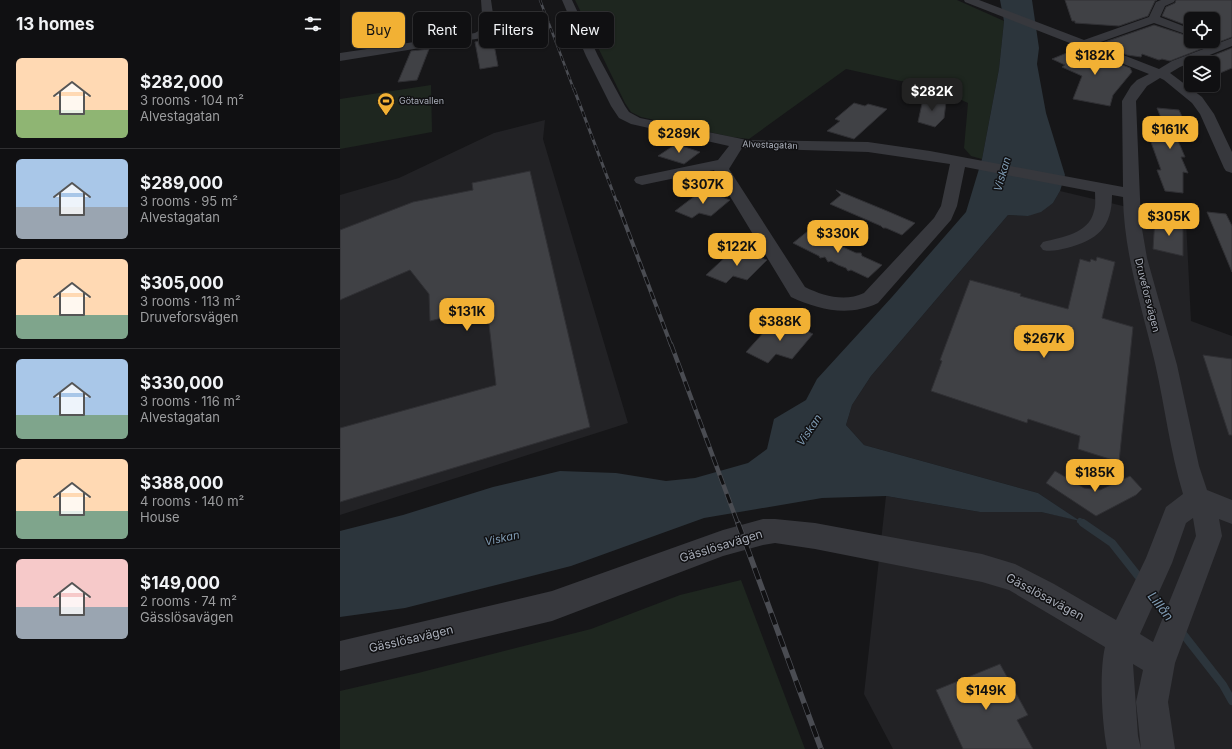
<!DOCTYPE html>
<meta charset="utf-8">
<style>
:root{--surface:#101012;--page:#19191b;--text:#f1f3f6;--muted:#9c9d9f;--line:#303032;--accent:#f2b134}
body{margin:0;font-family:Inter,sans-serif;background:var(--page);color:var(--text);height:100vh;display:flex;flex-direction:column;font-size:15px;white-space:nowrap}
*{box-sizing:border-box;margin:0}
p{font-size:13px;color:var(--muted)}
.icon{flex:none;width:22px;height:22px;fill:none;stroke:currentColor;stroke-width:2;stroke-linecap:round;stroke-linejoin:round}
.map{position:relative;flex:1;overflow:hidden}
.details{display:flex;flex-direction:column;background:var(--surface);width:340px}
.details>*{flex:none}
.hud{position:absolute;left:12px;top:12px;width:380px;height:36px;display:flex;gap:8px}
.controls{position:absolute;left:844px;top:12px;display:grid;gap:8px}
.controls a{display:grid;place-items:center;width:36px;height:36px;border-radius:6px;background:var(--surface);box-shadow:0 1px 3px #0004,0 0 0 1px var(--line);font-size:20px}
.price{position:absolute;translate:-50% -34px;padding:0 9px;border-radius:8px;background:var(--accent);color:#111;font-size:13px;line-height:26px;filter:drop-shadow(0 1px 2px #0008)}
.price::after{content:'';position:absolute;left:50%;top:24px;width:12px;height:9px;margin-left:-6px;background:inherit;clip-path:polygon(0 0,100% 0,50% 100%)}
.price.active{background:#222;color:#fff}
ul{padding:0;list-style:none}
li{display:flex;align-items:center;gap:12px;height:100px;padding:0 16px}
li+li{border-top:1px solid var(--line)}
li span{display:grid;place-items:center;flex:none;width:112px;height:80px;border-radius:6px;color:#555}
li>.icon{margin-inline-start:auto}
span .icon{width:48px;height:48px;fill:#fffc;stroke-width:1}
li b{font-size:17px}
h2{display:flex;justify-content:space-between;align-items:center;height:48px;padding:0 16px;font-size:17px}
.pill{padding:0 14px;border-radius:6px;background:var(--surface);box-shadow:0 1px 3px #0004,0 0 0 1px var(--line);font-size:14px;line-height:36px}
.pill.active{background:var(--accent);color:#111}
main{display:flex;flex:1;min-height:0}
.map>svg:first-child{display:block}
</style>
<main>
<section class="details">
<h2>13 homes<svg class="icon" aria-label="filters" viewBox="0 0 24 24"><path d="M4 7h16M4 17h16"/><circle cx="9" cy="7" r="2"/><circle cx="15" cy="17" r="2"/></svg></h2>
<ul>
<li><span style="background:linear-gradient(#ffd9b3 65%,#8fb573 0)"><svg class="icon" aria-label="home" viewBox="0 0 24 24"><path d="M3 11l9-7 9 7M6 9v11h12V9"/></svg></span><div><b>$282,000</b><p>3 rooms · 104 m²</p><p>Alvestagatan</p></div></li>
<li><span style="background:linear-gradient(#a9c7e8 60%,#9aa5b1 0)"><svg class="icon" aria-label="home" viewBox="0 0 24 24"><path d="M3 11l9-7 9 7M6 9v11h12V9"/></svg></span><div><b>$289,000</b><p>3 rooms · 95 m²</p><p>Alvestagatan</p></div></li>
<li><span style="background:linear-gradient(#ffd9b3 70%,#7fa58c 0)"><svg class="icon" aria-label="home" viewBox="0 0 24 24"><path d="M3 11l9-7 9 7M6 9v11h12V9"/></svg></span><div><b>$305,000</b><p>3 rooms · 113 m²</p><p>Druveforsvägen</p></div></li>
<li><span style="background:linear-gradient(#a9c7e8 70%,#7fa58c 0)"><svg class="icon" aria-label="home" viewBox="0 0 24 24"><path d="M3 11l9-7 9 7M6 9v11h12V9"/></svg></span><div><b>$330,000</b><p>3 rooms · 116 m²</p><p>Alvestagatan</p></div></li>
<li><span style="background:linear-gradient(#ffd9b3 65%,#7fa58c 0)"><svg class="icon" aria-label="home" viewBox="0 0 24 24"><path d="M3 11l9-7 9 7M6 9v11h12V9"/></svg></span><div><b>$388,000</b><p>4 rooms · 140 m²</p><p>House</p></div></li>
<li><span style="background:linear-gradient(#f6c9c9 60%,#9aa5b1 0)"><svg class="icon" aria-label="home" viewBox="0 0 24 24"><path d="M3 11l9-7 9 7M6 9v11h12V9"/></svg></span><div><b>$149,000</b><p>2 rooms · 74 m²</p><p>Gässlösavägen</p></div></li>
</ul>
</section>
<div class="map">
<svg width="892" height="749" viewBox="0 0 892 749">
<rect width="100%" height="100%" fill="#161618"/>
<g fill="#222225">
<polygon points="205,120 203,139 288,423 0,515 0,195 59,178 154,133"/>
<polygon points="720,191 846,221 851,321 892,336 892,749 553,749 524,694 546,496 640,512 701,512 738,520 698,493 524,445 506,425 512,405 531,376 668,215 688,216 713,203"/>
</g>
<g fill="#1e261f">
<polygon points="235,0 617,0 664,21 659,69 642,159 631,156 624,148 628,103 597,89 506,69 409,139 392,137 301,117 291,112 285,103"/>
<polygon points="91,85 92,132 0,149 0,99"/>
<polygon points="401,580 465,749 0,749 0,691 78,673 251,629 340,595"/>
</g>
<polygon fill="#2c353c" points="660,0 692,0 699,48 697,64 706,113 725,175 720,191 713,203 701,212 688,216 668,215 531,376 512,405 506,425 524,445 698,493 740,521 701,512 640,512 546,496 482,498 364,518 231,566 65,608 0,617 0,531 63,515 153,487 220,471 276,473 326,481 355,478 408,463 427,449 434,419 466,400 477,379 552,297 626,212 642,159 659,69 664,21"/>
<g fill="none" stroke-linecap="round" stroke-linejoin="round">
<polyline stroke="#2c353c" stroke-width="6" points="740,521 745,524"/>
<g stroke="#2c353c" stroke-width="8">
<polyline points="743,523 772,543 802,581"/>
<polyline points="812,594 829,616"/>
<polyline points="840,630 883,685 892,701"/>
</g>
</g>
<g fill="#404145" stroke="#303034">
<polygon points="725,0 817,0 815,1 808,16 779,26 735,23 735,21 732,21"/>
<polygon points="836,0 892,0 892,37 830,61 822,59 819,60 802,54 801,57 787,55 759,44 814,25 851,37 851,41 873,41 873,19 851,19 851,27 822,16 826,7 835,3"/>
<polygon points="116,17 118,33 101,36 100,19"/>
<polygon points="153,39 158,66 140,69 135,42"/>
<polygon points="739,48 790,68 792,72 773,95 770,106 733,99 742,76 722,67 725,65 712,59"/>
<polygon points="892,48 892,68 873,76 873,63 854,63"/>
<polygon points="89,49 77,80 58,82 71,51"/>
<polygon points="583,99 606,102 604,118 595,127 578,122"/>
<polygon points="514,103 525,106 528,104 547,109 514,139 487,131 500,121 495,119"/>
<polygon points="817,108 839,110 848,130 833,129 845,157 841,157 848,173 843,172 843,193 825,191 817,170 821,170 807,131 815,132 813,127 825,128"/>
<polygon points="336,144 360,152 344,164 318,156"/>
<polygon points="190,171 250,427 0,502 0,428 156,385 147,307 90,321 89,294 70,270 0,300 0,230 73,202 133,190 132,183"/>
<polygon points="496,190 547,211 575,223 562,235 546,228 543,228 541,226 490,204 501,195"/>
<polygon points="360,192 371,196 374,194 390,200 371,216 359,213 352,218 335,211"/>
<polygon points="867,212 886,214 892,226 892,272"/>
<polygon points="815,218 843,224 843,256 813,249"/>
<polygon points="468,231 516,253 521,253 522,256 542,265 528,278 511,270 508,271 506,268 498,265 491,261 488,262 485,257 480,258 479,256 453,243"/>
<polygon points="393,250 405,256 408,253 427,260 407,280 393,276 386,283 366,275"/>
<polygon points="757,257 775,262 762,318 793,327 779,462 738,449 740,436 688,419 687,423 591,391 602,361 600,360 630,280 681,294 680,296 728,309 740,259 750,262 751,259 756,261"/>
<polygon points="434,321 448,328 452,324 473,334 452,359 436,354 428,363 406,352"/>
<polygon points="863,355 892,359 892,435 889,435"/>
<polygon points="715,471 744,488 760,490 790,476 802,489 796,495 756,516 706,483"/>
<polygon points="660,664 688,715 677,720 693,749 623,749 596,690"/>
</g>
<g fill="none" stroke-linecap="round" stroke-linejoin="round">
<g fill="#37383d" fill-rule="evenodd">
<polygon points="141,0 151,0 155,28 149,35 142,38 0,61 0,53 135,33 143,28"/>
<path d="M222,0H232L258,56L285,106L289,112L300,118L407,140L528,142L590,151L783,187L782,101L791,86L797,80L809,74L625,2L624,0H639L744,40L809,17L816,2L821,0H835L834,2L825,6L820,17L851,29V36L814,23L755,44L819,69L832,61L892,38V46L840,67L830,73L862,97L874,114L892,152V173L886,171L884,168L860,114L852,103L824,80L820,78L807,86L796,101L801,223L807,258L837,365L859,466L867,490L892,500V524L879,519L882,536L835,663L828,702L835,749H801L796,702L803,670L793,664L798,736L801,749H767C762,724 759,672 765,647L669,590L642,582L475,549L435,543L423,545L383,556L212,621L0,671V641L212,591L383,530L423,519H435L475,523L642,554L675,564L714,584L776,620L806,558L826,507L843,494C830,451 825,407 815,363C802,308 784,254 783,197L772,195C772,228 757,240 727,248C718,250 711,252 703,250L700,246L703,242C722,237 749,234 754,211C756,205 755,198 755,192L625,167L617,206L611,220L538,303C509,317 479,310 451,297L374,170L302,185L296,183L294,180L296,177L378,160L389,146L291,124L279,118L271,106L246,56ZM402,148L528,152L610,164L601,206L594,218L524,293C505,302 483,296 465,287L389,169ZM853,518L856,536L813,642L800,634L832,563L846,523Z"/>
</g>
<g stroke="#4a4c52" stroke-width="2.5">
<polyline id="rail-far4" points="200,0 234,90"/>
</g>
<g stroke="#4a4c52" stroke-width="3">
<polyline id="rail-far3" points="234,89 277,203"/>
</g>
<g stroke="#4a4c52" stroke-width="4">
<polyline id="rail-far2" points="277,202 331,345"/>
</g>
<g stroke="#4a4c52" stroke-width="4.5">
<polyline id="rail-far1" points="331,344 398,524"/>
</g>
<g stroke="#4a4c52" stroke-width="5.5">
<polyline id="rail" points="398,523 481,749"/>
</g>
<use href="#rail-far4" stroke="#111113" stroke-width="1.5" stroke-dasharray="5" stroke-linecap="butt"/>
<use href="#rail-far3" stroke="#111113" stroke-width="2" stroke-dasharray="6" stroke-linecap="butt"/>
<use href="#rail-far2" stroke="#111113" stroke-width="2.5" stroke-dasharray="8" stroke-linecap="butt"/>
<use href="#rail-far1" stroke="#111113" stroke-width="3" stroke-dasharray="10" stroke-linecap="butt"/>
<use href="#rail" stroke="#111113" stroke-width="4" stroke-dasharray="12" stroke-linecap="butt"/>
</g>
<defs>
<g id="stadium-pin" transform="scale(0.9)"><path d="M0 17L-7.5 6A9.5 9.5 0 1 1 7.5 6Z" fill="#f2b134" stroke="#111113"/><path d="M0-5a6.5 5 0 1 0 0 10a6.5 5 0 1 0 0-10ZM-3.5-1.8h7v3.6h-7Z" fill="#111"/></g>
</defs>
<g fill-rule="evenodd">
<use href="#stadium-pin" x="46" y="101"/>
</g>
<g text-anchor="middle" stroke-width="3" stroke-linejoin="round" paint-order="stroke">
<g font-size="9" fill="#a8adb8" stroke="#111113" text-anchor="start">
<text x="59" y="104">Götavallen</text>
</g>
<g font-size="9" fill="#a8adb8" stroke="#111113">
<text transform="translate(430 145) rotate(2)" y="3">Alvestagatan</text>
</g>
<g font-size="10" fill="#a8adb8" stroke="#111113">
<text transform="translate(808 295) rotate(76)" y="4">Druveforsvägen</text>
</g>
<g font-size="11" font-style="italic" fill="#7f9bb3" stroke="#111113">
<text transform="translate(662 174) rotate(-74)" y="4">Viskan</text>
<text transform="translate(469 430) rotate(-56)" y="4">Viskan</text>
<text transform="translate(162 538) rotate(-12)" y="4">Viskan</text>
</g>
<g font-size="12" fill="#a8adb8" stroke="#111113">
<text transform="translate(381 546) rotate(-17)" y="4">Gässlösavägen</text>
<text transform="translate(705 597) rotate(28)" y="4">Gässlösavägen</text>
<text transform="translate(71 639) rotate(-13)" y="4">Gässlösavägen</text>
</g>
<g font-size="13" font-style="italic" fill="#7f9bb3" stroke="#111113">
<text transform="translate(821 606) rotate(52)" y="5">Lillån</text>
</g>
</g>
</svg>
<div class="controls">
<a><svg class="icon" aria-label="locate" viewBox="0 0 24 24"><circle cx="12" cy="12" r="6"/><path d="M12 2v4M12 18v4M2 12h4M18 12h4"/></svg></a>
<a><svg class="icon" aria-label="layers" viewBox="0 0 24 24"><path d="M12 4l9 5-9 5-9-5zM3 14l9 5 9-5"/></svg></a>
</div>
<b class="price" style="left:755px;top:76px">$182K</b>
<b class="price active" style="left:592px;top:112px">$282K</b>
<b class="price" style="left:830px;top:150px">$161K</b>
<b class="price" style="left:339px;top:154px">$289K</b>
<b class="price" style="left:363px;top:205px">$307K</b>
<b class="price" style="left:829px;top:237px">$305K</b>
<b class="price" style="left:498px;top:254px">$330K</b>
<b class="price" style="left:397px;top:267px">$122K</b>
<b class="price" style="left:127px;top:332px">$131K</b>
<b class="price" style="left:440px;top:342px">$388K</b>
<b class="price" style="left:704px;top:359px">$267K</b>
<b class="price" style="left:755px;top:493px">$185K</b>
<b class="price" style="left:646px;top:711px">$149K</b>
<div class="hud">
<a class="pill active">Buy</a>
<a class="pill">Rent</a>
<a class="pill">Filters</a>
<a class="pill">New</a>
</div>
</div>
</main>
